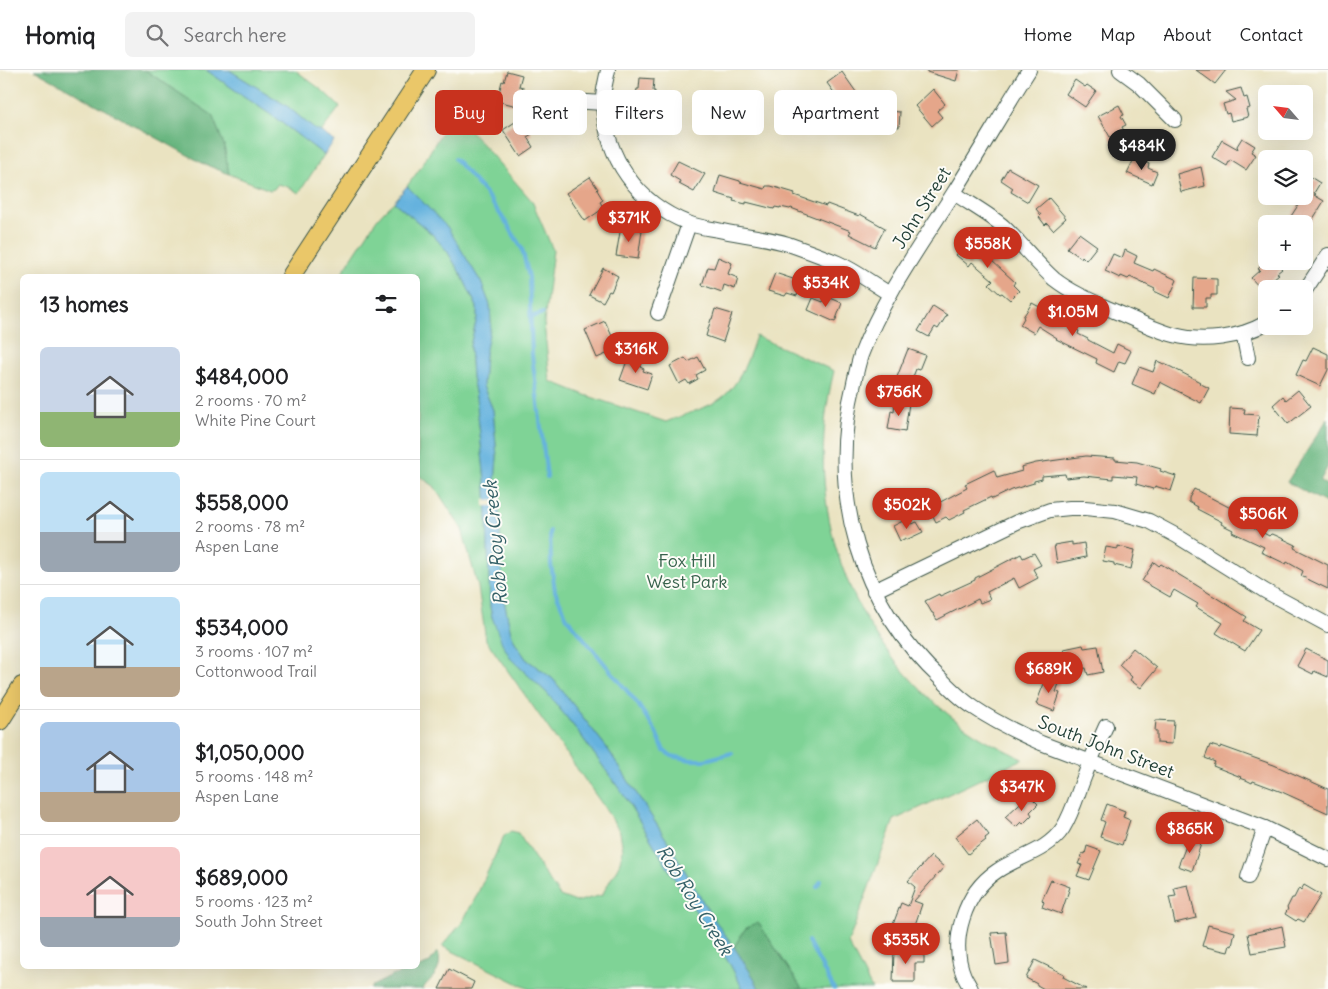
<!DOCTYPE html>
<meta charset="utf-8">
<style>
:root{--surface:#fff;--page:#f2f2f2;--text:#202124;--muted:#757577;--line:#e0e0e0;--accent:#c8321e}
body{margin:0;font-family:Delius,sans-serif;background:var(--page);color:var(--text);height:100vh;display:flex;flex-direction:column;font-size:19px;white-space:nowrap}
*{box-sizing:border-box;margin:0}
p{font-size:16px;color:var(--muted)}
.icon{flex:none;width:28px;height:28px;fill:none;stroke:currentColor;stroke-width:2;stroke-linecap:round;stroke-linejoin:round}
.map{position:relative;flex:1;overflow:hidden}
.panel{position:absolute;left:20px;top:204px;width:400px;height:695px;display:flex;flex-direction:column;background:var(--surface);border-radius:8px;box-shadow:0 5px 20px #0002}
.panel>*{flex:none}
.banner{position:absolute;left:435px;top:20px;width:475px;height:45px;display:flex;gap:10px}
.needle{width:32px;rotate:298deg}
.controls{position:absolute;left:1258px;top:15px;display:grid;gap:10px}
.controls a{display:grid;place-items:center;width:55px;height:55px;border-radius:8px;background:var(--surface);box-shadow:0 5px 20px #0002;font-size:25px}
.price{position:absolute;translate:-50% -42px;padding:0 11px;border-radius:18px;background:var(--accent);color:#fff;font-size:16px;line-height:32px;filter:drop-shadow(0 1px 2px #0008)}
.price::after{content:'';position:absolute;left:50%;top:30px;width:15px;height:11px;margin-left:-8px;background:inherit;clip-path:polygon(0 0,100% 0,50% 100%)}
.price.on{background:#222;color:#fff}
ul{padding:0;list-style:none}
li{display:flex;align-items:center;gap:15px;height:125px;padding:0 20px}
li+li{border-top:1px solid var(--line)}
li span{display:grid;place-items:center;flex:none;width:140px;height:100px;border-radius:8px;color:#555}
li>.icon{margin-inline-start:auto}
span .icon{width:60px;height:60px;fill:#fffc;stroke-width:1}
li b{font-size:21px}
h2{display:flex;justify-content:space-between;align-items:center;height:60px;padding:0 20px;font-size:21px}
.chip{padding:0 18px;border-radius:8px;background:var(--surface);box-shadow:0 5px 20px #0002;font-size:18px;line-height:45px}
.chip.on{background:var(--accent);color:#fff}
header{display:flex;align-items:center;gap:30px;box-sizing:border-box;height:70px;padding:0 25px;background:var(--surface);border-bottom:1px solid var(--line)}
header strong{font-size:24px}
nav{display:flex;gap:28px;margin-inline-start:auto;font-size:18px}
.search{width:350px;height:45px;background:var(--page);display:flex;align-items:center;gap:12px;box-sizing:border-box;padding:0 18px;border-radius:8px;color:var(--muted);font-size:19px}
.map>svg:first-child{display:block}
</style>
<header>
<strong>Homiq</strong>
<div class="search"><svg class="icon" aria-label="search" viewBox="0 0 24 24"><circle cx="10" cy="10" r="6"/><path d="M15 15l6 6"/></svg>Search here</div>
<nav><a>Home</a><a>Map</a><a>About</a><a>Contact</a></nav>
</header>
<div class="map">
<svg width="1328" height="919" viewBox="0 0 1328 919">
<rect width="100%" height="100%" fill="#fdfcf7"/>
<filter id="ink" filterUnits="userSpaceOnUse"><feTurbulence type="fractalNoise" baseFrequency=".02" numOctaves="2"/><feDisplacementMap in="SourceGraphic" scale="10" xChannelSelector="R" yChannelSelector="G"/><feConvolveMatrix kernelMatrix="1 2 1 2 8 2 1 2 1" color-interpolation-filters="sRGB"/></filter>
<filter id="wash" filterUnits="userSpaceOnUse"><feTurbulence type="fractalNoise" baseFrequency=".0096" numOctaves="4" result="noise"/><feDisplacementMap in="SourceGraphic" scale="20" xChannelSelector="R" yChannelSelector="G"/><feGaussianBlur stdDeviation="1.12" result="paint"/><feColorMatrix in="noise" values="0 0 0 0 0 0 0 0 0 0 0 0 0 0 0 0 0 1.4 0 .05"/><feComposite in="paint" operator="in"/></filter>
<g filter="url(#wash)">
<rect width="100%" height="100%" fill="#eae3c1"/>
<g fill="#7fd396" stroke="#4f8865">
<polygon points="145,0 206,0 274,47 324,85 299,123 288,117 278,114 274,119 270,120 229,104 224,75 212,45"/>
<polygon points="229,0 295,0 323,21 340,37 321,62 314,59 287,36"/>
<path d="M454,42L532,131L553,180L544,253L550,311L585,325L666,352C682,345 702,340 717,331C739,318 748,289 756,266L834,301C800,437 848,571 961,654C980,668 1002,679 1023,689L894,750L848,873L872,919H802L758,852L745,859L734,877L709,842L670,775L607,678L553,609L526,589L516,574L511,563L502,521L499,435L495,411L497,387L493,340L483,316L485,284L491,254L490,235L481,212L448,159L407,116L419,100Z"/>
<polygon points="394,132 432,164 447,181 462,206 477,237 477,248 470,276 472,307 476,327 486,420 490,537 492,547 511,589 547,623 580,664 625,727 671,803 731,896 743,919 529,919 442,876 461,854 476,827 504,766 511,761 518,763 550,812 560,826 576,832 602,825 619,795 623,780 620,762 602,734 486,570 478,517 462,459 434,416 418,405 418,206 340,206 377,149 385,140"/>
</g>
<g fill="#67b57f" stroke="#43795a">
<polygon points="34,0 145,0 212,45 224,75 229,104 204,94"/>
<polygon points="1328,348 1328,396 1320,411 1328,416 1328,434 1287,412"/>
<polygon points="758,852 802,919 759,919 754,908 734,877 745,859"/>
<path d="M437,882C442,889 439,900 434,906C430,911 426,913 423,919H370L372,916L392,906L415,899L429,893Z"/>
</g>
<g fill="#65b2de" stroke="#427889">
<polygon points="206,0 229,0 287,36 314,59 321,62 334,71 324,85 274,47"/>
<polygon points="407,116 448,158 481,212 490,235 491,254 485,284 483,316 493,340 497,387 495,411 499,435 502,521 511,563 516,574 526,589 553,609 607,678 670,775 709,842 734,877 754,908 759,919 743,919 731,896 671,803 625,727 580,664 547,623 511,589 502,573 492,547 490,537 486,420 476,327 472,307 470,276 477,248 477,237 462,206 447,181 432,164 394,132"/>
</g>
<polygon fill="#eae3c1" points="500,429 501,436 484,436 484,430"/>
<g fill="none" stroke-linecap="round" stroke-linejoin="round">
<g stroke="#65b2de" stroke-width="4">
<polyline points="455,89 485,123 508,155 522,179 529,207 532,285 547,407"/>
<polyline points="531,247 543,243"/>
<polyline points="550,461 551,494 555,521 567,548 637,633 656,662 664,681 672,686 691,690 705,690 732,683"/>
<polyline points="817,817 821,811"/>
<polyline points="808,871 834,919"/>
</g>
</g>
<g id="blocks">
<g fill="#e5a68a">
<polygon points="927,0 959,0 956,11 927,2"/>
<polygon points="1196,0 1226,0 1215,14"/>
<polygon points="507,1 522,5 519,16 523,17 517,36 497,31 502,11 504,12"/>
<polygon points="842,2 861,29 844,42 832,26 835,24 827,13"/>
<polygon points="640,8 654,9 653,21 655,21 653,38 637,36 638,30 635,30 637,19 639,19"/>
<polygon points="1075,10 1085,17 1087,15 1096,21 1085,37 1066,24"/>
<polygon points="1241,18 1244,28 1247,27 1250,38 1246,39 1248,47 1231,51 1229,43 1226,44 1223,34 1236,30 1226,22"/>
<polygon points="933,19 945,34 937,41 942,47 932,56 915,36"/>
<polygon points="870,34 889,35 889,41 900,42 899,57 869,55"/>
<polygon points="1119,35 1124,45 1121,46 1126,55 1122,57 1127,67 1114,74 1098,46"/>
<polygon points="521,48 532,64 527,67 533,77 520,86 503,60"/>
<polygon points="1242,68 1255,76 1251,82 1256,85 1246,100 1230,90 1227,96 1212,87 1222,70 1238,79 1237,76"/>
<polygon points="1135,87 1149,94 1148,98 1157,102 1152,114 1127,103"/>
<polygon points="678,91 705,104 694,122 679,114 680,111 670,105"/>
<polygon points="1201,97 1205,116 1181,122 1177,104"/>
<polygon points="1008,98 1038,115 1028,132 1011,122 1013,118 1001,110"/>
<polygon points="1304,103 1320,113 1314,123 1316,124 1314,125 1324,131 1310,154 1286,154 1304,126"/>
<polygon points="720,105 740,111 740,112 765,119 766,116 771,116 795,123 794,125 826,136 827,134 859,146 860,144 885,158 875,177 849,164 851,161 791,138 790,139 780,137 780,138 775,137 774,139 746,132 746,134 733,131 734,129 715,123"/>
<polygon points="590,107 598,119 597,120 603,130 600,132 604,138 585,151 566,123"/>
<polygon points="1049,128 1066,148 1053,160 1047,153 1045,155 1039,147 1041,145 1036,139"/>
<polygon points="621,156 642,160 638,189 616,186"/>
<polygon points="1079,163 1097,176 1086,190 1082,186 1081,188 1067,178"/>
<polygon points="969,169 992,189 991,190 1015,212 1013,215 1019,221 1010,230 1002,223 1000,224 989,214 993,210 972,192 969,196 956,185"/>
<polygon points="1125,180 1137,186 1134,193 1153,201 1154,199 1177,210 1169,228 1154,221 1155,219 1130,207 1128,209 1121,206 1120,208 1105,201 1113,184 1122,188"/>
<polygon points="718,187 732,193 728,204 738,208 735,219 724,215 722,222 702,215 708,197 714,198"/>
<polygon points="1265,191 1274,191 1282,199 1277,203 1279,204 1261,219 1251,208 1260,200 1258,199"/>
<polygon points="603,198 618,206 611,222 609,221 603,232 589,225"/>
<polygon points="775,203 802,212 797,226 787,223 785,226 768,221"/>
<polygon points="1194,208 1217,209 1217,225 1211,225 1211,228 1206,228 1206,237 1193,237"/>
<polygon points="826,226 842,233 835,252 808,240 813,228 823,232"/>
<polygon points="1032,233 1053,244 1052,246 1079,261 1078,264 1088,269 1088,270 1113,283 1117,274 1131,281 1125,293 1119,291 1114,302 1096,293 1097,289 1056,269 1057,268 1038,256 1034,263 1020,255 1024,248 1023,247"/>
<polygon points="933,236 947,245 938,259 935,257 929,267 918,261"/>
<polygon points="715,239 732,244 723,272 706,266 711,249 712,249"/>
<polygon points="605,251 618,279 597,288 585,260"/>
<polygon points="1313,277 1328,284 1328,300 1320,316 1296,305 1303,290 1306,291"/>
<polygon points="908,279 925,285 919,300 916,299 911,312 897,307"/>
<polygon points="698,287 705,300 696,305 698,309 689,314 686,310 679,314 670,296 685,288 688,292"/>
<polygon points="628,288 642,293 640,297 644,299 643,301 652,304 647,319 620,310"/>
<polygon points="1157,291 1171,297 1200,312 1199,313 1209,318 1201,333 1160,312 1155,324 1132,314 1139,297 1153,302"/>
<polygon points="1298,320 1311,336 1288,354 1273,335 1283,326 1286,330"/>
<polygon points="895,331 909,333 905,362 888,359 891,341 894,342"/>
<polygon points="1230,338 1245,339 1244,344 1259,345 1257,366 1229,364"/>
<polygon points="1086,386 1115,388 1115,390 1137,392 1161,399 1160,401 1176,406 1171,421 1155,416 1153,419 1136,414 1137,407 1113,405 1113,409 1084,406 1066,408 1065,404 1042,406 1042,409 1034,411 1034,413 1011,420 992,429 991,427 964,440 965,442 949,450 946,447 936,452 929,438 967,418 965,414 994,400 997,408 1022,401 1021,397 1036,393"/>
<polygon points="1194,419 1250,448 1254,451 1251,456 1269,466 1271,464 1275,465 1296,475 1294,478 1328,495 1328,519 1301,506 1303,501 1287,492 1286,494 1261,482 1264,477 1232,462 1233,460 1221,454 1222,452 1197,439 1198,437 1189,432 1189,428"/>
<polygon points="909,448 912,454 917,452 923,462 906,470 906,468 900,471 893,456"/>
<polygon points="1072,472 1072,475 1084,473 1086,487 1057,493 1054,475"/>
<polygon points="1118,476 1135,480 1131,499 1114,495 1114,493 1103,491 1106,477 1118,479"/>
<polygon points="1034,483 1041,495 1033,499 1038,508 1019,518 1014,508 987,522 990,529 980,533 978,529 937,550 933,543 932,543 925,531 939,524 940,526 975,510 975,508 1021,484 1023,488"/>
<polygon points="1154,492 1159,496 1161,494 1196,515 1247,547 1244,551 1259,560 1245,581 1216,563 1223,553 1196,537 1198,534 1174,520 1170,527 1142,511"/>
<polygon points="1083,575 1084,578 1098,576 1103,602 1088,605 1086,598 1069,601 1064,579"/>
<polygon points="1133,578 1157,598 1141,618 1130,610 1132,607 1119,595"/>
<polygon points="1306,579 1328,590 1328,607 1314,601 1313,604 1297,596"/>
<polygon points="1047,606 1060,611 1056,622 1060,623 1054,641 1036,634"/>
<polygon points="1156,650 1174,651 1172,674 1157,673 1157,661 1155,661"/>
<polygon points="1210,675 1220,678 1221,676 1274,695 1328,719 1328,743 1282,722 1253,711 1252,713 1246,710 1240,708 1241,707 1213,696 1215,692 1205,688"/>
<polygon points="1029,725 1038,734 1030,742 1032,745 1023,754 1021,752 1016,757 1005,747"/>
<polygon points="1107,734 1125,741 1123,747 1130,750 1122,775 1100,767 1105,752 1101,750"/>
<polygon points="977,749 989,765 985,768 986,770 968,784 955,767"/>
<polygon points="1190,766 1202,771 1192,801 1178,796"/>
<polygon points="1087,776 1101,781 1089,810 1077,806 1082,795 1078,794 1083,783 1085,784"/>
<polygon points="931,786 944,797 914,831 922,834 911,867 891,860 901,833 908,836 915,817 908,811"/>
<polygon points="1051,810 1070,817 1061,844 1042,837 1044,832 1042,830"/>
<polygon points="1188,815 1196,848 1175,853 1169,827 1176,826 1174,818"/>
<polygon points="1304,815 1321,825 1304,852 1298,849 1296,851 1285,844 1288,839 1287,838 1292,828 1294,828 1299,818 1301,820"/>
<polygon points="1208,855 1235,862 1232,876 1230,875 1228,882 1202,876"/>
<polygon points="1282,856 1286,877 1252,883 1248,864"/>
<polygon points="1006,862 1009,893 996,895 991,863"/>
<polygon points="894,880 924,880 924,893 915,893 915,912 893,912"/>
<polygon points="1035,890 1064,904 1063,907 1086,919 1044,919 1037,915 1037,914 1026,908"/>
<polygon points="449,899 474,912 471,919 439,919"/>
</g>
</g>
</g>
<g filter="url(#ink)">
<use href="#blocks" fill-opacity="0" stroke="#3d5649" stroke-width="1"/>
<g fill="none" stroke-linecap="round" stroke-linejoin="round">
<g stroke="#3d5649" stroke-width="16">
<g id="minor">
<path d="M608,0C606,11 602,23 603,34C606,88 637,133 688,153C697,157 708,158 718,160C741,165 766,167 788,174C805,180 822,186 838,193C856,201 873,214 890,224"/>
<path d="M1029,0C1003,41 979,83 953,124C920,176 883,227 861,285C858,294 856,304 854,313C827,423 859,534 943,611C952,620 962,630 973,637C995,652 1018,663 1041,673L1265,758L1328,789"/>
<polyline points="1120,0 1139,14 1175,50"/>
<polyline points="572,31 603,33"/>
<path d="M954,123C970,134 989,144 1004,157C1022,174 1036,193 1054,209C1072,223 1094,232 1114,241C1134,249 1154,260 1174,265C1203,273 1240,268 1266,253"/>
<polyline points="1304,222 1328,185"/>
<polyline points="658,243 689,154"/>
<polyline points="1243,263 1248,288"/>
<polyline points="874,521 1017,452 1050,440 1070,438 1085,438 1115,441 1149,451 1177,466 1265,521 1328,555"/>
<polyline points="1248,807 1265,758"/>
<path d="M971,919C969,915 966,910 964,906C949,870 965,822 997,801C1019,786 1047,782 1063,758C1073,742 1078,722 1085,705C1091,688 1099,672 1106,656"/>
</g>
</g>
<g stroke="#3d5649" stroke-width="20">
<g id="major">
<polyline points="291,206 426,0"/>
<polyline points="0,651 22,616"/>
</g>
</g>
<use href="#minor" stroke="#fff" stroke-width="14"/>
<use href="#major" stroke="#eac769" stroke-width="18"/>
</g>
</g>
<g text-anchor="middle" stroke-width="4" stroke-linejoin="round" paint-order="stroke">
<g font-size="18" fill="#1f3d34" stroke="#fdfcf7">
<text transform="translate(922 138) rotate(-58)" y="6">John Street</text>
<text transform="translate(1106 677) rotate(21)" y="6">South John Street</text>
</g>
<g font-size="18" fill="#37624c" stroke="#fdfcf7">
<text x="687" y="497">Fox Hill<tspan x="687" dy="21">West Park</tspan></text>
</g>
<g font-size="19" font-style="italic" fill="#346067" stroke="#fdfcf7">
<text transform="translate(495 473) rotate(-95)" y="7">Rob Roy Creek</text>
<text transform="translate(695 830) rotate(58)" y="7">Rob Roy Creek</text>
</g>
</g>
</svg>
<div class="controls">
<a><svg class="needle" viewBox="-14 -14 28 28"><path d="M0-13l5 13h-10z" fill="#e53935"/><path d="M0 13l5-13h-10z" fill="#757577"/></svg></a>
<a><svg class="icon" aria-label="layers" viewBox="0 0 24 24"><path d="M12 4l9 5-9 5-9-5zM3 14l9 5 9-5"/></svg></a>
<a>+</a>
<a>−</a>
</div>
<b class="price on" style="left:1142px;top:101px">$484K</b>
<b class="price" style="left:629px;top:173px">$371K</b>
<b class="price" style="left:988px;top:199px">$558K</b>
<b class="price" style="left:826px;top:238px">$534K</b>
<b class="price" style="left:1073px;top:267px">$1.05M</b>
<b class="price" style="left:636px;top:304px">$316K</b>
<b class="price" style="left:899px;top:347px">$756K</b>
<b class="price" style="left:907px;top:460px">$502K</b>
<b class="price" style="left:1263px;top:469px">$506K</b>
<b class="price" style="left:1049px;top:624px">$689K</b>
<b class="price" style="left:1022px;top:742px">$347K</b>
<b class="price" style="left:1190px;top:784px">$865K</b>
<b class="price" style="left:906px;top:895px">$535K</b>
<div class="banner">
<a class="chip on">Buy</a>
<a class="chip">Rent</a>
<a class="chip">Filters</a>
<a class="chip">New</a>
<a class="chip">Apartment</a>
</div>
<section class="panel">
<h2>13 homes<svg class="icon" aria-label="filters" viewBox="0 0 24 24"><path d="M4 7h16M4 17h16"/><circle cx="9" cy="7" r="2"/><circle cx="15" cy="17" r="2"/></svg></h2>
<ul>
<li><span style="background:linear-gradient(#c9d6e8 65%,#8fb573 0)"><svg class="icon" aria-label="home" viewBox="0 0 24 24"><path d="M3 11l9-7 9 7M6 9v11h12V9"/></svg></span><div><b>$484,000</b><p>2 rooms · 70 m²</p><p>White Pine Court</p></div></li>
<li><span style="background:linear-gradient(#bfe0f5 60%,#9aa5b1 0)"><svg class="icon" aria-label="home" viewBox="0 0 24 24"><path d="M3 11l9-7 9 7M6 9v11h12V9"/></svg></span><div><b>$558,000</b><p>2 rooms · 78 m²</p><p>Aspen Lane</p></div></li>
<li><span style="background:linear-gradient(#bfe0f5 70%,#b9a48a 0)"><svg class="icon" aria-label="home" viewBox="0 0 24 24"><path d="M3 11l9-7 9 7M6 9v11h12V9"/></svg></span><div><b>$534,000</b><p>3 rooms · 107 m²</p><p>Cottonwood Trail</p></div></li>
<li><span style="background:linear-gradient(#a9c7e8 70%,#b9a48a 0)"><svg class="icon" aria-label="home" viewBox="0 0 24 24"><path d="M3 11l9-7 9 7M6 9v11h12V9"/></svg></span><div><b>$1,050,000</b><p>5 rooms · 148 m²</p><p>Aspen Lane</p></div></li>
<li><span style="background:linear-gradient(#f6c9c9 70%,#9aa5b1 0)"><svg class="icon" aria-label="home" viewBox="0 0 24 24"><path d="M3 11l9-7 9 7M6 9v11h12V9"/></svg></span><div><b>$689,000</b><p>5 rooms · 123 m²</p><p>South John Street</p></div></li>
</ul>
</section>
</div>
